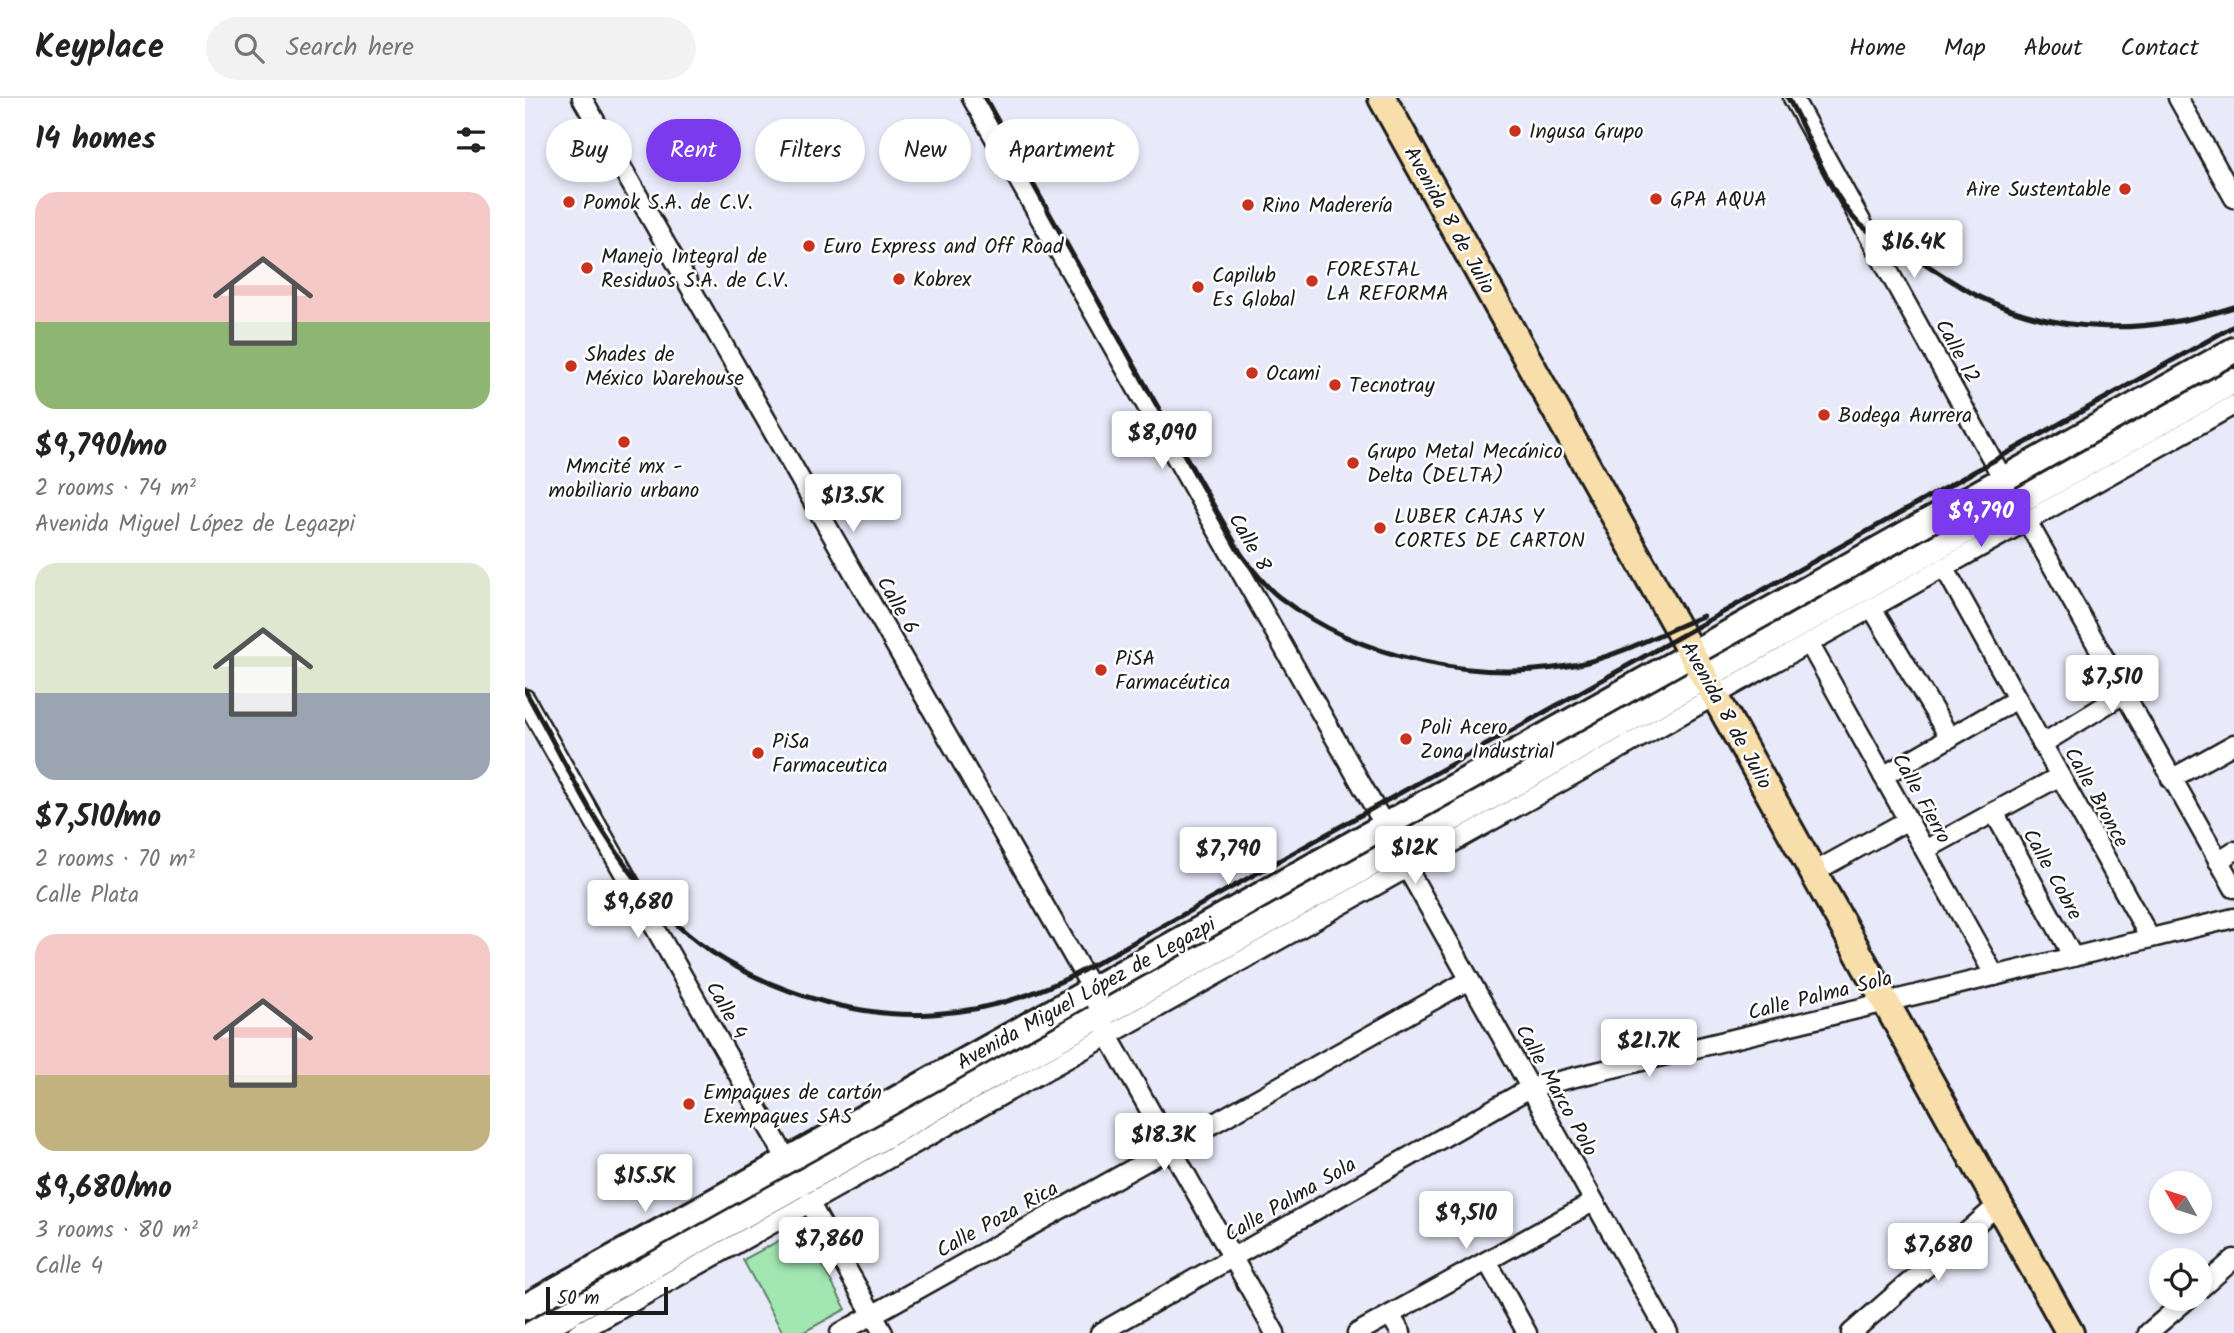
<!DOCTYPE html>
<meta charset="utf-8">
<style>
:root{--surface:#fff;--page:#f2f2f2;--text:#222;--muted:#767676;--line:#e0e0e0;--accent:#7c3aed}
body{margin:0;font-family:Kalam,sans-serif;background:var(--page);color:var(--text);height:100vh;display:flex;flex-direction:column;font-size:26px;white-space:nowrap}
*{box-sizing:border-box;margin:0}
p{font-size:23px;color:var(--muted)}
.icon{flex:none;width:38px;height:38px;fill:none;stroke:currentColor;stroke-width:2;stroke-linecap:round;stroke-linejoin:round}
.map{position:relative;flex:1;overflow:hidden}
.drawer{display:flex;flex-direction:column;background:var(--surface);width:525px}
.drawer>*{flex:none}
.banner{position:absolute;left:21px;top:21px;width:665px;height:63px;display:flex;gap:14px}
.needle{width:46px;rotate:309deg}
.controls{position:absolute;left:1624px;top:1073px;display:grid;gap:14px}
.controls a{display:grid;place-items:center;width:63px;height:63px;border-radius:50%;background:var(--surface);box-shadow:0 4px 10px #0003;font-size:35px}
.scale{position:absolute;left:21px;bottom:18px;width:122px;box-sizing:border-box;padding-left:7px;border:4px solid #1c1c1c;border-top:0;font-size:19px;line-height:24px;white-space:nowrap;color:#1c1c1c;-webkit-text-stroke:5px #fff;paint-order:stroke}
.price{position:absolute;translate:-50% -60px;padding:0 16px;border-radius:7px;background:#fff;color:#222;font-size:23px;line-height:46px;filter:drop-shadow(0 2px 4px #0008)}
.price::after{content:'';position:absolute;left:50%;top:42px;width:21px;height:16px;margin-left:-10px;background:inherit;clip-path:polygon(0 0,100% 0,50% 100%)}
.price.selected{background:var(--accent);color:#fff}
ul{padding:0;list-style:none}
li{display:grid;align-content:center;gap:14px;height:371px;padding:0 35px}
li span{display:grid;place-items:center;height:217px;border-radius:21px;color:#555}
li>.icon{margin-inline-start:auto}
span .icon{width:126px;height:126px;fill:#fffc;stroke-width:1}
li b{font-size:30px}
h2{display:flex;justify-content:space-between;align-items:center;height:84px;padding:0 35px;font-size:30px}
.chip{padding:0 24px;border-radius:32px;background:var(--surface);box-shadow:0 4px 10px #0003;font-size:24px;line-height:63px}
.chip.selected{background:var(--accent);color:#fff}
header{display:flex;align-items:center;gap:42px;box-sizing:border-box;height:98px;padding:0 35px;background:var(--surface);border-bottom:2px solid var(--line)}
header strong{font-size:33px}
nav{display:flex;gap:38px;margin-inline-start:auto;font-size:24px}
.search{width:490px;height:63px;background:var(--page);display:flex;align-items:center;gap:18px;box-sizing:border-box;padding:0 24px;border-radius:38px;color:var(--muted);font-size:26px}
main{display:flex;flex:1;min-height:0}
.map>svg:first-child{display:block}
</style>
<header>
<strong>Keyplace</strong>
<div class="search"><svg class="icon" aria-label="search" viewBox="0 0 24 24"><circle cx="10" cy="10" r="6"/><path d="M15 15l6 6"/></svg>Search here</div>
<nav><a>Home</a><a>Map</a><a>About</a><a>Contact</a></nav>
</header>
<main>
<section class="drawer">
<h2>14 homes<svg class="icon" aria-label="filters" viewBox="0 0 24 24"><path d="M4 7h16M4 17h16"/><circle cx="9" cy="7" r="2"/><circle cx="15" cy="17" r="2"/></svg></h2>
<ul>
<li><span style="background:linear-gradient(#f6c9c9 60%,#8fb573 0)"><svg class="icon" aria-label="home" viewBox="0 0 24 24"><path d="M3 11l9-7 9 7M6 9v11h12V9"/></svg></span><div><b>$9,790/mo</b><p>2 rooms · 74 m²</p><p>Avenida Miguel López de Legazpi</p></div></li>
<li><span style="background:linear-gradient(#dfe7d0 60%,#9aa5b1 0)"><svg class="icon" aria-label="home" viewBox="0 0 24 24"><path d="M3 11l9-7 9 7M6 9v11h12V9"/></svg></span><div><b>$7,510/mo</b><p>2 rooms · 70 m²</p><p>Calle Plata</p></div></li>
<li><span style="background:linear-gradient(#f6c9c9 65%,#c2b280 0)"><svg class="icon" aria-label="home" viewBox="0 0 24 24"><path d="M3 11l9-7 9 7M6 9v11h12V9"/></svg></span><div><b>$9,680/mo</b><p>3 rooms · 80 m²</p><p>Calle 4</p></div></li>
</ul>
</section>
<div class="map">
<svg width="1709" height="1235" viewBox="0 0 1709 1235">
<rect width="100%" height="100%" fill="#e9eaf9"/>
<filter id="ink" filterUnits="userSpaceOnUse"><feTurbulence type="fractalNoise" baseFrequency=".0143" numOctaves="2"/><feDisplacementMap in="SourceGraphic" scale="14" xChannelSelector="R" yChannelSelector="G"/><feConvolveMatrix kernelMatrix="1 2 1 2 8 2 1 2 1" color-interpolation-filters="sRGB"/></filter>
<g filter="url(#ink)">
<polygon fill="#a2e6b2" stroke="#5f8167" stroke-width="2" points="277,1130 321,1211 277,1235 258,1235 218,1162"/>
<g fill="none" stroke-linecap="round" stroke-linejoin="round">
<g stroke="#1c1c1c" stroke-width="23">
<g id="street">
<polyline points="57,0 567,891 582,936 750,1235"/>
<polyline points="447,0 860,728"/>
<polyline points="1268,0 1478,381"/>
<polyline points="1653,0 1709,100"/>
<polyline points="1502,423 1709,790"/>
<polyline points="1419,469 1625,840"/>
<polyline points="1347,510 1425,640"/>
<polyline points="1284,545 1470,878"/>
<polyline points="0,601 262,1062"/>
<polyline points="1517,646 1597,597"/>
<polyline points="1358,678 1492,601"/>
<polyline points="1646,681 1709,646"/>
<polyline points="1469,714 1548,859"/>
<polyline points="1400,752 1535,678"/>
<polyline points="1693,763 1709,753"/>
<polyline points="882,770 1143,1235"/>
<polyline points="1289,774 1383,722"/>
<polyline points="284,1104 358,1235"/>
<polyline points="962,1163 1002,1235"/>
<polyline points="1675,1191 1709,1161"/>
<polyline points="865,1217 876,1235"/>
<polyline points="52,1235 1709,307"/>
<polyline points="315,1235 944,882"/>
<polyline points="575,1235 1005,990 1709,820"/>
<polyline points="832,1235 1068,1104"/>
<polyline points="1326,1235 1474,1106"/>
<polyline points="1623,1235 1664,1200"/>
</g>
</g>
<g stroke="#1c1c1c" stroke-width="30">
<g id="secondary">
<polyline points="0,1209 1709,252"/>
<polyline points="8,1235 1709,283"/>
</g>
</g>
<g stroke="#1c1c1c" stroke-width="32">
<polyline id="primary" points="857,0 1545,1235"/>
</g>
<use href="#street" stroke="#fff" stroke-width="18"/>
<use href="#secondary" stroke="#fff" stroke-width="24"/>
<use href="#primary" stroke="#f8deab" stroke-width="26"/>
<g stroke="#1c1c1c" stroke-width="5">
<path d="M460,0L712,451C725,467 738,487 754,499C836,562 954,586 1054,566C1096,557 1138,534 1178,518"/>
<path d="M1263,0C1284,38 1299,83 1326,117C1340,135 1355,138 1374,149C1401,165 1426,185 1455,199C1536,238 1625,236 1709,209"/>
<path d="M0,592C42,667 80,753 141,816C203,881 318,922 407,916C461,913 512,897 559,872L1709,228"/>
</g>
</g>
</g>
<g fill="#c8321e" stroke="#fff" stroke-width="2.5">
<circle cx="990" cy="33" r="7"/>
<circle cx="1600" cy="91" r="7"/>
<circle cx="1131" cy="101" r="7"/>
<circle cx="44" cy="104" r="7"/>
<circle cx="723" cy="107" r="7"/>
<circle cx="284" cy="148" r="7"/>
<circle cx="62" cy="170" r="7"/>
<circle cx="374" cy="181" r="7"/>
<circle cx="787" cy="183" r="7"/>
<circle cx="673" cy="189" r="7"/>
<circle cx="46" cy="268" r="7"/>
<circle cx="727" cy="275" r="7"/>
<circle cx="810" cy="287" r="7"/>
<circle cx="1299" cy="317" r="7"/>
<circle cx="99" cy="344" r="7"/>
<circle cx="828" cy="365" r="7"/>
<circle cx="855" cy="430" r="7"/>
<circle cx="576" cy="572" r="7"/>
<circle cx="881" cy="641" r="7"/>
<circle cx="233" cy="655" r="7"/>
<circle cx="164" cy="1006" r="7"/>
</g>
<g text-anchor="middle" stroke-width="5" stroke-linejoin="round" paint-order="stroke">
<g font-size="21" fill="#1c1c1c" stroke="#fff" text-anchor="start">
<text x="1004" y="40">Ingusa Grupo</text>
<text x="1586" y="98" text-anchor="end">Aire Sustentable</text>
<text x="1145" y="108">GPA AQUA</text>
<text x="58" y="111">Pomok S.A. de C.V.</text>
<text x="737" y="114">Rino Maderería</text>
<text x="298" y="155">Euro Express and Off Road</text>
<text x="76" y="165">Manejo Integral de<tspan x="76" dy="24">Residuos S.A. de C.V.</tspan></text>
<text x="801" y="178">FORESTAL<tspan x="801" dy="24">LA REFORMA</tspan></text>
<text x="687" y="184">Capilub<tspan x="687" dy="24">Es Global</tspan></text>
<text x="388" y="188">Kobrex</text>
<text x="60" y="263">Shades de<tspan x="60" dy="24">México Warehouse</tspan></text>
<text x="741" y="282">Ocami</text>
<text x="824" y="294">Tecnotray</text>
<text x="1313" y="324">Bodega Aurrera</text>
<text x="842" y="360">Grupo Metal Mecánico<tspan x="842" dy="24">Delta (DELTA)</tspan></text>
<text x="99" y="375" text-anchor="middle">Mmcité mx -<tspan x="99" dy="24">mobiliario urbano</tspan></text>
<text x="869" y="425">LUBER CAJAS Y<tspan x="869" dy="24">CORTES DE CARTON</tspan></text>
<text x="590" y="567">PiSA<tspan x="590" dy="24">Farmacéutica</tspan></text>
<text x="895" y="636">Poli Acero<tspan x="895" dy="24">Zona Industrial</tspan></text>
<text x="247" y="650">PiSa<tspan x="247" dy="24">Farmaceutica</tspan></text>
<text x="178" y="1001">Empaques de cartón<tspan x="178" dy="24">Exempaques SAS</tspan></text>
</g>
<g font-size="21" fill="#1c1c1c" stroke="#fff">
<text transform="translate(925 122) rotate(61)" y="7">Avenida 8 de Julio</text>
<text transform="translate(1433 253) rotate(61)" y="7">Calle 12</text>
<text transform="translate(725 444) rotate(60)" y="7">Calle 8</text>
<text transform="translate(373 507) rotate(60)" y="7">Calle 6</text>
<text transform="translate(1202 617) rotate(61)" y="7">Avenida 8 de Julio</text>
<text transform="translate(1572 699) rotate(61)" y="7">Calle Bronce</text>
<text transform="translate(1397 700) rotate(61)" y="7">Calle Fierro</text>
<text transform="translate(1528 776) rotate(61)" y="7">Calle Cobre</text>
<text transform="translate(561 895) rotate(-29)" y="7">Avenida Miguel López de Legazpi</text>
<text transform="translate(1295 897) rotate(-14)" y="7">Calle Palma Sola</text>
<text transform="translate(202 912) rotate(60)" y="7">Calle 4</text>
<text transform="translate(1032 992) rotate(61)" y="7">Calle Marco Polo</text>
<text transform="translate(765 1101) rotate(-30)" y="7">Calle Palma Sola</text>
<text transform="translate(472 1121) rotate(-29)" y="7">Calle Poza Rica</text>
</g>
</g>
</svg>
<div class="controls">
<a><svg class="needle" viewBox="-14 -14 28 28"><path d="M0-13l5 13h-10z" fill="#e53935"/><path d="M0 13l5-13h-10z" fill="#767676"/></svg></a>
<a><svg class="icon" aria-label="locate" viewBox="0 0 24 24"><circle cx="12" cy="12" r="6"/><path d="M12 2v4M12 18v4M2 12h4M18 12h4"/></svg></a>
</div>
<div class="scale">50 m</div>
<b class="price" style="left:1389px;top:182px">$16.4K</b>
<b class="price" style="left:637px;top:373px">$8,090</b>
<b class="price" style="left:328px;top:436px">$13.5K</b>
<b class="price selected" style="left:1456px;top:451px">$9,790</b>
<b class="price" style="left:1587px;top:617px">$7,510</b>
<b class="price" style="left:890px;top:788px">$12K</b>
<b class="price" style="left:703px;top:789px">$7,790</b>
<b class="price" style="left:113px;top:842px">$9,680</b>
<b class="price" style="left:1124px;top:981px">$21.7K</b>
<b class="price" style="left:639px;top:1075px">$18.3K</b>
<b class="price" style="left:120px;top:1116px">$15.5K</b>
<b class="price" style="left:941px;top:1153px">$9,510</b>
<b class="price" style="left:304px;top:1179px">$7,860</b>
<b class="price" style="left:1413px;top:1185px">$7,680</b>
<div class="banner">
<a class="chip">Buy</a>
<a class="chip selected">Rent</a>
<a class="chip">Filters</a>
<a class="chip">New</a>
<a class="chip">Apartment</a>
</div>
</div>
</main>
